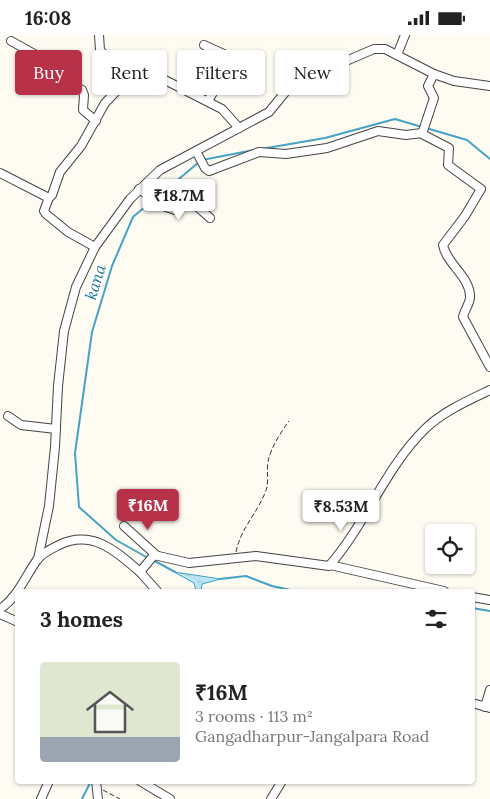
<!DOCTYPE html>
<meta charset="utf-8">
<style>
:root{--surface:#fff;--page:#f6f6f6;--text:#222;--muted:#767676;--line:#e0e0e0;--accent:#b73149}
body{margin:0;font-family:Lora,serif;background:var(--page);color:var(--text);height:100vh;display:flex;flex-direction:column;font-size:19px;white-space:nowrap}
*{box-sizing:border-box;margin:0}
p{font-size:16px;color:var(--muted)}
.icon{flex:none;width:28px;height:28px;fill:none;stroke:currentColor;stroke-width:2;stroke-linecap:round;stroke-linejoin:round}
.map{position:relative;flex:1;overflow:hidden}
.drawer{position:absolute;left:15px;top:554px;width:460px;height:195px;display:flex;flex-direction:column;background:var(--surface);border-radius:5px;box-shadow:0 1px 4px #0004}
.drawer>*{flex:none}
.guide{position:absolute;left:15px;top:15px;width:460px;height:45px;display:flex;gap:10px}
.fabs{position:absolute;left:425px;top:489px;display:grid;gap:10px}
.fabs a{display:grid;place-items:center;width:50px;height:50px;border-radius:5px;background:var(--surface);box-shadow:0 1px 4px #0004;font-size:25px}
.price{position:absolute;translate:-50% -42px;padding:0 11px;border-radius:5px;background:#fff;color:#222;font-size:16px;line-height:32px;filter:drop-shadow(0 1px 2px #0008)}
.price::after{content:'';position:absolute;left:50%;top:30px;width:15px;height:11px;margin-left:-8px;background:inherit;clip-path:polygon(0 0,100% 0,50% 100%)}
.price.active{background:var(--accent);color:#fff}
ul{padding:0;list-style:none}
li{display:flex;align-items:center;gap:15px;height:125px;padding:0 25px}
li+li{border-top:1px solid var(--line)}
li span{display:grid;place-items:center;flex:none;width:140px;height:100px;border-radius:5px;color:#555}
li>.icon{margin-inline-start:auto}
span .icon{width:60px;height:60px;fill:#fffc;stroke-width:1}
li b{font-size:21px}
h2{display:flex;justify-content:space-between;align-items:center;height:60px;padding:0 25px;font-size:21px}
.chip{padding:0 18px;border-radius:5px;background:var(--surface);box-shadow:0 1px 4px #0004;font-size:18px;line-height:45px}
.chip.active{background:var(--accent);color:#fff}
.status{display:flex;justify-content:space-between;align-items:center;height:35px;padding:0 25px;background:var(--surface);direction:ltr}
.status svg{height:14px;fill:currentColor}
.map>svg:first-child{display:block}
</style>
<div class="status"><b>16:08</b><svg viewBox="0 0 49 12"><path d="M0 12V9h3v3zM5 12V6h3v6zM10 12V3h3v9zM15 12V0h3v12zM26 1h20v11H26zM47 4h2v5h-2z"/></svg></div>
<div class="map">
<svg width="490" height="764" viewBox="0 0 490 764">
<defs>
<pattern id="water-ripples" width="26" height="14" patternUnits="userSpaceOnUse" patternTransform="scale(1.25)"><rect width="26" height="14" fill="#bbe5f2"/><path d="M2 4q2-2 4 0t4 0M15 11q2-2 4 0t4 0" fill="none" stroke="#a0c3ce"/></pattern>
</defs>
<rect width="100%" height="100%" fill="#fefbf3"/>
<polygon fill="url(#water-ripples)" stroke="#47a3c4" points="174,537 221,544 202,549 201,556 196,556 194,548"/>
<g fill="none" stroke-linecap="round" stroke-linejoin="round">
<g stroke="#47a3c4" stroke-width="2">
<polyline points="426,93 467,105 490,124"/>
<polyline points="261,114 325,103 395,84 422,92"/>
<polyline points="202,125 254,115"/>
<polyline points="156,163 198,128"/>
<polyline points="148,523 116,505 79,472 75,418 92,297 112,231 133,182 152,166"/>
<polyline points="153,525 175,537"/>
<polyline points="220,544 246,541 272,551 295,556"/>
<polyline points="472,573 490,576"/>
<polyline points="82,764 91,746"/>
</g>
<g stroke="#434343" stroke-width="10">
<g id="minor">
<polyline points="99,0 100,15 115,32 126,30 133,38"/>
<polyline points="11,6 54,30 54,42 82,55 84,60 83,75 96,86"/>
<polyline points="204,10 228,21 238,37 233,47 215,54 208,66"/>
<polyline points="397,20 405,0"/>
<path d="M434,39L428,51L434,63L422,99L449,113L448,130L481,154L465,181L443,210C447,230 471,242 470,263C469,270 464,276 463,282L490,332"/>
<polyline points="196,116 205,133 209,136 259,117 286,119 327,113 378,96 406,100 422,98"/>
<polyline points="0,138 47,162 48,165 44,176 46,179 68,197 95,212"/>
<polyline points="139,154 163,171 175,175 190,165 210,183"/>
<polyline points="48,164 52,160 60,137 81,111 105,68 137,35 157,41 222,74 239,93"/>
<polyline points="8,381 21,390 56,394"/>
<polyline points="124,491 156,520"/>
<polyline points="38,524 49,471 55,412 58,351 64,296 76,252 95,212 130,164 160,135 269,77 287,55 299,46 374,14 385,14 434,39 454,46 490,51"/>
<polyline points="330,530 444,556"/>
<path d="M157,556L140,537L154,520L189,528L256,521L329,531C366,489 385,433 425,394C442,377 469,365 490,355"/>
<polyline points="472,562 490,565"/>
<path d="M0,574C17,563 25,542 37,525C42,518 51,514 59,510C92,494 116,516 140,537"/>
<polyline points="0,579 18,587"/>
<polyline points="472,668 490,673"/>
<polyline points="485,672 490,655"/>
<polyline points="96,746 98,764"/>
<polyline points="140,746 170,764"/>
<polyline points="41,764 49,746"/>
<polyline points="271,764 282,746"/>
</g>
</g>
<g stroke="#323232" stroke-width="1" stroke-dasharray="5 2.5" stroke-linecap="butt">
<path d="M236,517C240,495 257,478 265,458C270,447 266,438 268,427C270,414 281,397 289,386"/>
<polyline points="103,755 120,764"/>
</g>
<use href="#minor" stroke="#fff" stroke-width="8"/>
</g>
<g text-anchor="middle" stroke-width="5" stroke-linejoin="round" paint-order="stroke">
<g font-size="16" font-style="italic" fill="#21759a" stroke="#fff">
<text transform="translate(95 247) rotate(-73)" y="6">kana</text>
</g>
</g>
</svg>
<div class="fabs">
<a><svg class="icon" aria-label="locate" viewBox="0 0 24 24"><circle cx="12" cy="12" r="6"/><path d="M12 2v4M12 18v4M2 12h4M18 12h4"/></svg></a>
</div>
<b class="price" style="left:179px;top:186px">₹18.7M</b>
<b class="price active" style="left:148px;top:496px">₹16M</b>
<b class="price" style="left:341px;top:497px">₹8.53M</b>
<div class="guide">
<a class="chip active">Buy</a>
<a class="chip">Rent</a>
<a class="chip">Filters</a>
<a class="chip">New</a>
</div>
<section class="drawer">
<h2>3 homes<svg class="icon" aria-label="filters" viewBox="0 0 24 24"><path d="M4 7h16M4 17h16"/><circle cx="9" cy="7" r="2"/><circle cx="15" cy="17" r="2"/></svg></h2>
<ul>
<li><span style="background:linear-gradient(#dfe7d0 75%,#9aa5b1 0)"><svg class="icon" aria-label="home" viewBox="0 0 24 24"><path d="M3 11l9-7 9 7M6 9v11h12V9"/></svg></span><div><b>₹16M</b><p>3 rooms · 113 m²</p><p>Gangadharpur-Jangalpara Road</p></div></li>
</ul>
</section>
</div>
